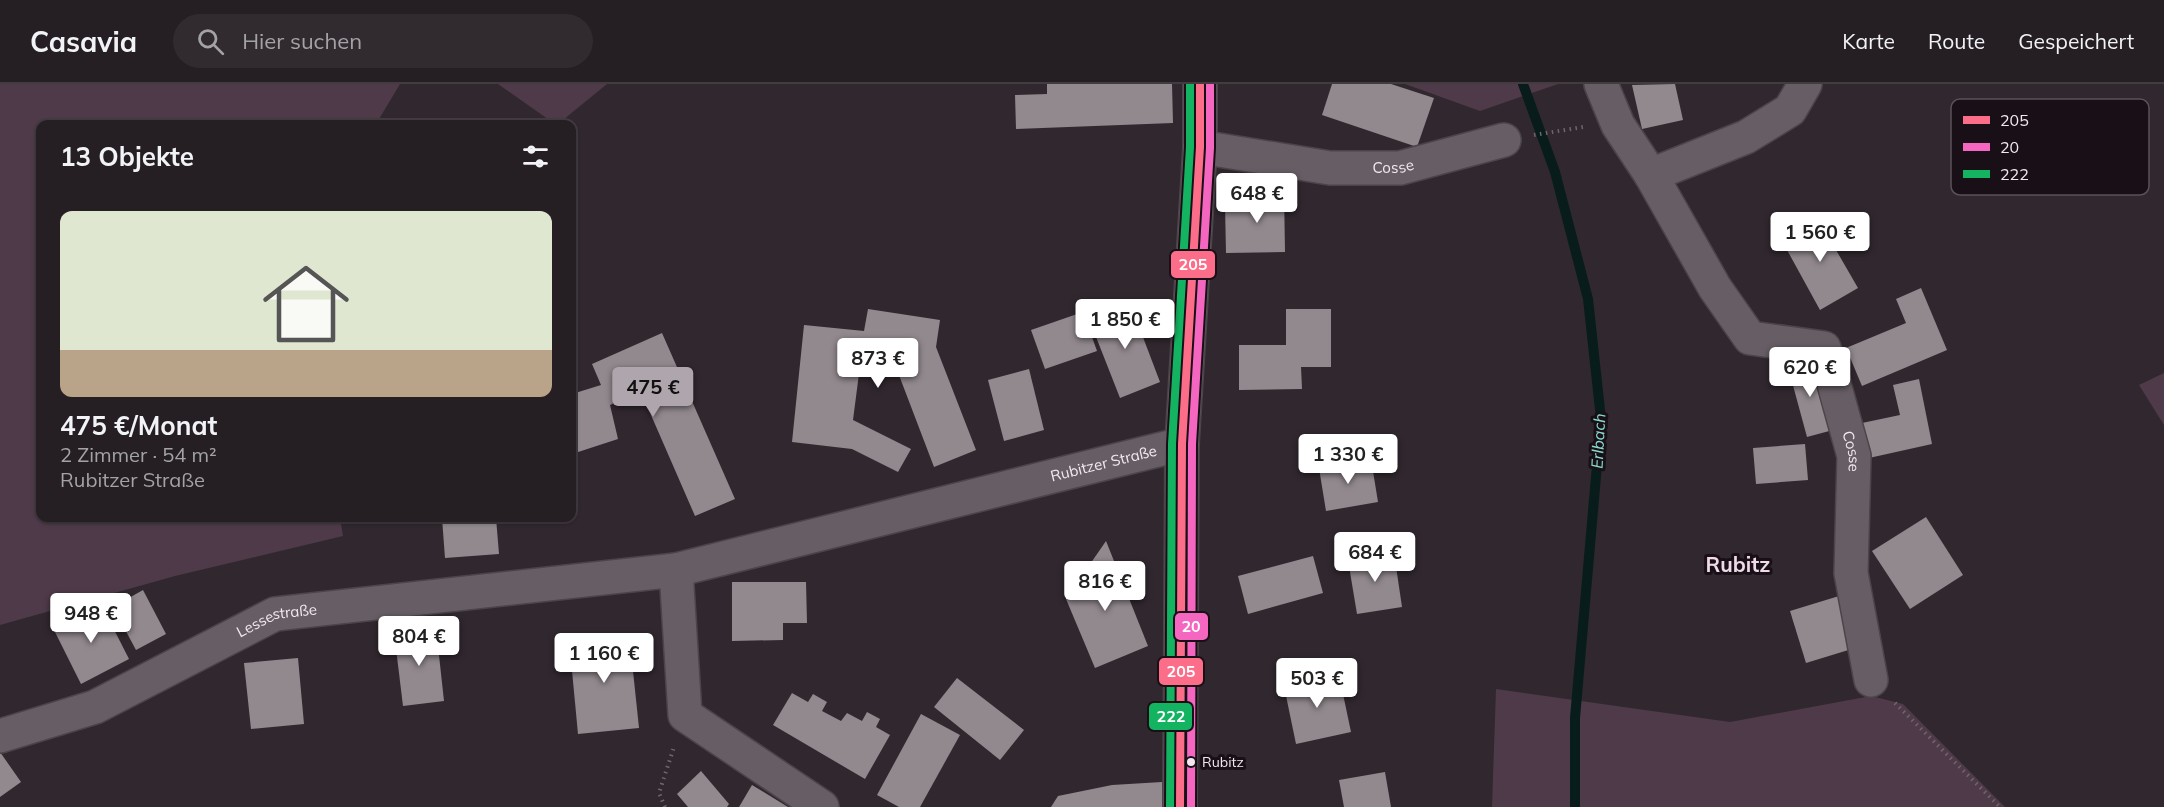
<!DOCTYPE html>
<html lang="de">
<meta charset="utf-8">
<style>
:root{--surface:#251e23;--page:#312b30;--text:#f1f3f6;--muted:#a3a2a6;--line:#423c41;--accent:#afa5ac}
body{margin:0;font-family:Mulish,sans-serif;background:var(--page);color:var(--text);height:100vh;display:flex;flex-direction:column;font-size:22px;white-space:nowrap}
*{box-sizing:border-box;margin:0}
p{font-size:20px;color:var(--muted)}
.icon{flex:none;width:33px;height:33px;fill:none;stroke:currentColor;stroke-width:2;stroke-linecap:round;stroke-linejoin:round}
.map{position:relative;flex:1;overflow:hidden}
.details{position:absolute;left:36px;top:36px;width:540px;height:402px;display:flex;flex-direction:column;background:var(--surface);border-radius:12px;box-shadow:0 2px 4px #0004,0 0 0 2px var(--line)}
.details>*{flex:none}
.price{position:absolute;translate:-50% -51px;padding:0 14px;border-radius:6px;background:#fff;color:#222;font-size:20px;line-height:39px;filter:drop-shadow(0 2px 3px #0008)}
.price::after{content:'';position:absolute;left:50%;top:36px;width:18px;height:14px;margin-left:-9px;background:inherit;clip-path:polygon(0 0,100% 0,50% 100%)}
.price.on{background:var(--accent);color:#111}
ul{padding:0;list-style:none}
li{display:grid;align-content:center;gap:12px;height:318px;padding:0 24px}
li span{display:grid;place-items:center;height:186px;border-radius:12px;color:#555}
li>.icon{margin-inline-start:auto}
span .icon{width:108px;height:108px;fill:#fffc;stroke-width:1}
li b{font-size:26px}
h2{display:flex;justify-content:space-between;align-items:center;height:72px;padding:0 24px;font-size:26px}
header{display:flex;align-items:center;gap:36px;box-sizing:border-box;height:84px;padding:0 30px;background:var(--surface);border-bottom:2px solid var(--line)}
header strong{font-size:28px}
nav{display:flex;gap:33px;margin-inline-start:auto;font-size:21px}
.search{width:420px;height:54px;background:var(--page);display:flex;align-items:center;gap:15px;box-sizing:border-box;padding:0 21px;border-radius:33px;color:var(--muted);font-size:22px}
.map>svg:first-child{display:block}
</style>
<header>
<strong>Casavia</strong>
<div class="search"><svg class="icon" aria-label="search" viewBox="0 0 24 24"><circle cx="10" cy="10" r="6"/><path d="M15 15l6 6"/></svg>Hier suchen</div>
<nav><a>Karte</a><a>Route</a><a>Gespeichert</a></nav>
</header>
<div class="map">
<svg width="2164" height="723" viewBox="0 0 2164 723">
<rect width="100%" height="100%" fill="#31282f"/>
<g fill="#4f3a49">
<polygon points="0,0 400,0 376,40 40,40 40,434 340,434 343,452 175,492 0,541"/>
<polygon points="498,0 607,0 558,40 555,40"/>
<polygon points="1405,0 1558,0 1480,27"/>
<polygon points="2164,289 2164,341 2139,301"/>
<polygon points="1496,605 1730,638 1871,612 1903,620 2005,723 1492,723"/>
</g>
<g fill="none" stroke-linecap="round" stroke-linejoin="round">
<polyline stroke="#081d1b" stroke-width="10" points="1523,0 1555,88 1588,215 1601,335 1575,634 1575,723"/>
</g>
<g fill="#92898f">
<polygon points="1047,0 1172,0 1173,39 1016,45 1015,11 1047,10"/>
<polygon points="1332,0 1391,0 1434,14 1417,63 1322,31"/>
<polygon points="1675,0 1683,36 1642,45 1632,1"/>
<polygon points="1284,107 1285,168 1226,169 1225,121 1246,121 1246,108"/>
<polygon points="1824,132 1837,157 1832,159 1858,204 1820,226 1781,155"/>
<polygon points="1921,204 1947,266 1862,302 1846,264 1906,239 1896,215"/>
<polygon points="1130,219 1160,298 1120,314 1089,235"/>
<polygon points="868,225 940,236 936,263 976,366 934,383 894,278 861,274 853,336 911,365 898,388 852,365 792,358 804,241 864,247"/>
<polygon points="1286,225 1331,225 1331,283 1301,283 1302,305 1239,306 1239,261 1286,261"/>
<polygon points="1083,228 1097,267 1045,285 1031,246"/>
<polygon points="662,249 735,415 695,432 641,308 610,321 618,355 572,370 572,310 601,301 592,280"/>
<polygon points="1814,276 1833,346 1807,353 1788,283"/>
<polygon points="1029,285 1044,346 1004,357 988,296"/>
<polygon points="1919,295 1932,360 1869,374 1862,339 1900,331 1893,301"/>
<polygon points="1805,360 1808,396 1756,400 1753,364"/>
<polygon points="1371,375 1378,418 1326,427 1319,384"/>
<polygon points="1926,433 1963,491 1910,525 1872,467"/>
<polygon points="442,434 496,434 499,470 445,474"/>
<polygon points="1106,457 1148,562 1095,584 1066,515"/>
<polygon points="1394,469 1402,523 1357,530 1348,476"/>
<polygon points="1313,472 1323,509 1248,530 1238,492"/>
<polygon points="732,498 806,498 807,539 783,539 783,556 732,557"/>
<polygon points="143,506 166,550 136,566 113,523"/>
<polygon points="1839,512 1855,564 1806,579 1790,527"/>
<polygon points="101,520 129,575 81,600 53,544"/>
<polygon points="436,544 444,617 403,622 394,548"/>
<polygon points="629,549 639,644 578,650 569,555"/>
<polygon points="298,574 304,640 251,645 244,579"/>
<polygon points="1339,591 1351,648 1296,660 1284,602"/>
<polygon points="957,594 1024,646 1000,676 934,623"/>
<polygon points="792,609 808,618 813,610 827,618 822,627 841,637 847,629 862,637 867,628 880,635 876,643 890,651 865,695 773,641"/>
<polygon points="921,630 960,651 920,723 899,723 877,711"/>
<polygon points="0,668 21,698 0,713"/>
<polygon points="701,687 729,720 727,723 688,723 677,710"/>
<polygon points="1385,688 1391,723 1344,723 1339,696"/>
<polygon points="1162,698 1163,723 1051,723 1058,712 1112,701"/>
<polygon points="752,701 788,723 739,723"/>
</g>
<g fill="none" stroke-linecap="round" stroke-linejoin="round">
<g stroke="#4b4449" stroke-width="36">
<g id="minor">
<path id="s1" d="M1601,0L1618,41L1651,91L1715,204L1750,254L1824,264L1854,372L1851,489L1871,596"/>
<path id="s2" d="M1200,63L1330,84H1400L1504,56"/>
<polyline points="1651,91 1746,53 1790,26 1805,0"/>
<polyline points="676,486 685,631 822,723"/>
<path id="s3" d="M0,652L95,623L275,530L676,486L1182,360"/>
</g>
</g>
<g stroke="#4b4449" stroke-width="36">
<polyline id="major" points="1180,723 1182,360 1200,63 1200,0"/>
</g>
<g stroke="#6e666c" stroke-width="4" stroke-dasharray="1.5 4.5" stroke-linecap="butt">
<polyline points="1534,51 1583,43"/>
<polyline points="1895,619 2000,723"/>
<polyline points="665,723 659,709 674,663"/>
</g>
<use href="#minor" stroke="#675e65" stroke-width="33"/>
<use href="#major" stroke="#695d66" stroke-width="33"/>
<g stroke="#181016" stroke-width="12">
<polyline id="bus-1" points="1180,723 1182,360 1200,63 1200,0"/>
</g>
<g stroke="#181016" stroke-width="12">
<polyline id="bus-2" points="1191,723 1192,360 1210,64 1210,0"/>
</g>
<g stroke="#181016" stroke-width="12">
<polyline id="bus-3" points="1170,723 1172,360 1190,63 1190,0"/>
</g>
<use href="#bus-1" stroke="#fb6d88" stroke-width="8"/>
<use href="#bus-2" stroke="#f466c0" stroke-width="8"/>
<use href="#bus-3" stroke="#13b361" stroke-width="8"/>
</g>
<circle fill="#f3e8ef" stroke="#181016" stroke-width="2" cx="1191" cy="678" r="5"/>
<g text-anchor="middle" stroke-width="6" stroke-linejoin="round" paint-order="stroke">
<g font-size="14" fill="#f3e8ef" stroke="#181016" text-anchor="start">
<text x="1202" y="683">Rubitz</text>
</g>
<g font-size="15" fill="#f3e8ef" stroke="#181016">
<text dy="5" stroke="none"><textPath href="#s2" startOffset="195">Cosse</textPath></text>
<text dy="5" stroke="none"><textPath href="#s1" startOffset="477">Cosse</textPath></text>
<text dy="5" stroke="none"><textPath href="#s3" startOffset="1146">Rubitzer Straße</textPath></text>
<text dy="5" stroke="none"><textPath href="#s3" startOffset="302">Lessestraße</textPath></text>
</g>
<g font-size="16" font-style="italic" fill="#89dbd0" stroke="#181016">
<text transform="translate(1598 357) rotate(-87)" y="6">Erlbach</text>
</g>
<g font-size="21" font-weight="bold" fill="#f0d9e8" stroke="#181016">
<text x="1738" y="488">Rubitz</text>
</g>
</g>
<rect x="1951" y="15" width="198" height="96" rx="9" fill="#181016" stroke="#5a5157" stroke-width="1.5"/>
<rect x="1963" y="32" width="27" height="8" fill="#fb6d88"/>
<rect x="1963" y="59" width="27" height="8" fill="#f466c0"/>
<rect x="1963" y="86" width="27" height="8" fill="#13b361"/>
<g font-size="16" fill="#f3e8ef">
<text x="2000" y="42">205</text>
<text x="2000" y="69">20</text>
<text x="2000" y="96">222</text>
</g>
<g stroke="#181016" stroke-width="2">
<rect x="1170" y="166" width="46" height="29" rx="6" fill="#fb6d88"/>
<rect x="1174" y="528" width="35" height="29" rx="6" fill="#f466c0"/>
<rect x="1158" y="573" width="46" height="29" rx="6" fill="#fb6d88"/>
<rect x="1148" y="618" width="45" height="29" rx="6" fill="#13b361"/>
</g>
<g font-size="16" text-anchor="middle" font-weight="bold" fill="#fff">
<text x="1193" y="186">205</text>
<text x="1191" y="548">20</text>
<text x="1181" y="593">205</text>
<text x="1171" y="638">222</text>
</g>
</svg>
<b class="price" style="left:1257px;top:140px">648 €</b>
<b class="price" style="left:1820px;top:179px">1 560 €</b>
<b class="price" style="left:1125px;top:266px">1 850 €</b>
<b class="price" style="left:878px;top:305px">873 €</b>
<b class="price" style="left:1810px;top:314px">620 €</b>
<b class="price on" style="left:653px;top:334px">475 €</b>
<b class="price" style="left:1348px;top:401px">1 330 €</b>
<b class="price" style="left:1375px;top:499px">684 €</b>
<b class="price" style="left:1105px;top:528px">816 €</b>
<b class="price" style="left:91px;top:560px">948 €</b>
<b class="price" style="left:419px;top:583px">804 €</b>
<b class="price" style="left:604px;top:600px">1 160 €</b>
<b class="price" style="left:1317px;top:625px">503 €</b>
<section class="details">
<h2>13 Objekte<svg class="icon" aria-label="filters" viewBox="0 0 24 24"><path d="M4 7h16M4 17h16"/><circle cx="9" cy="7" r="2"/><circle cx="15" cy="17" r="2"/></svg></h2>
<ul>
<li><span style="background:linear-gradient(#dfe7d0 75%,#b9a48a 0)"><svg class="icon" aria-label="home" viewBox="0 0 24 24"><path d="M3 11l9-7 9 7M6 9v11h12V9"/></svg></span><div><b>475 €/Monat</b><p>2 Zimmer · 54 m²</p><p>Rubitzer Straße</p></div></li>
</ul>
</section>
</div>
